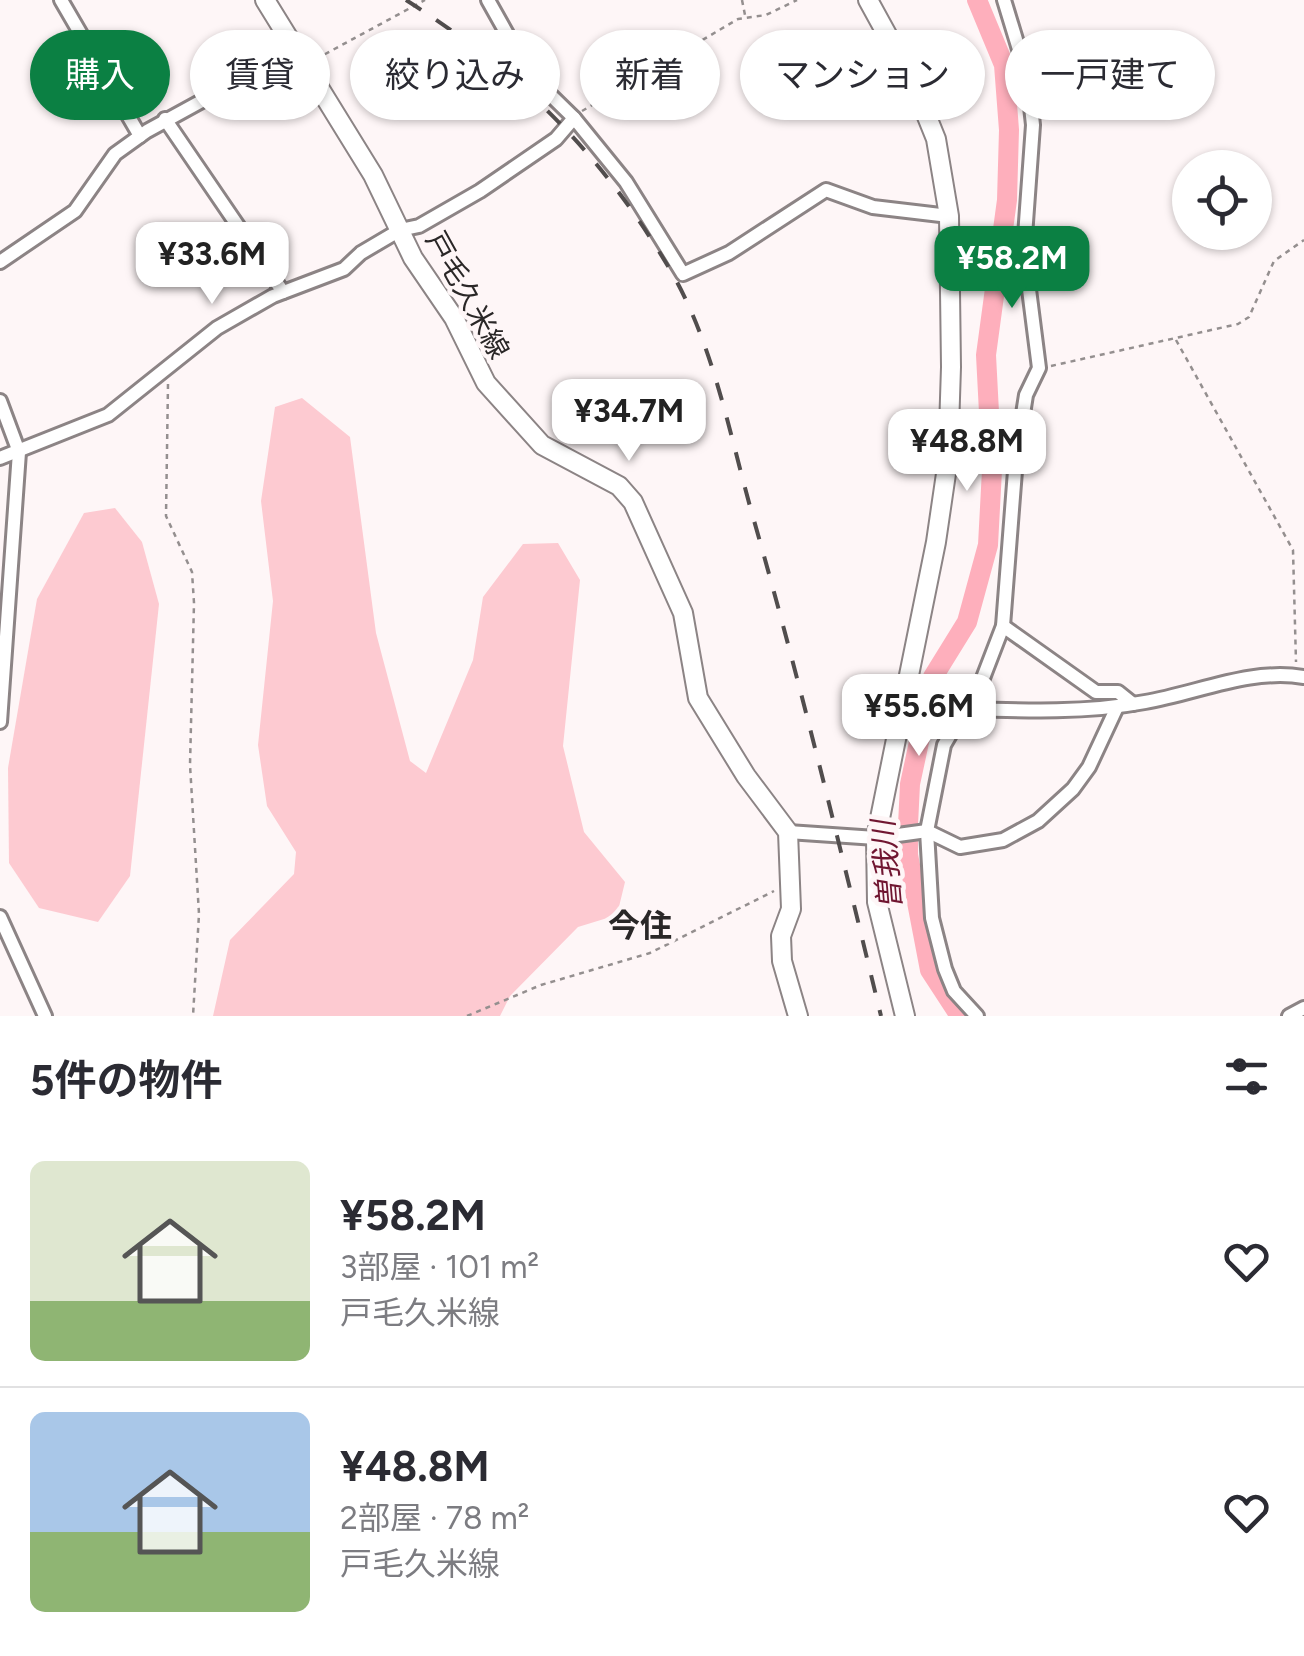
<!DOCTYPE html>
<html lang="ja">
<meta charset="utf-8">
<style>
:root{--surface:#fff;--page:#f7f7f7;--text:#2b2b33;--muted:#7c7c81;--line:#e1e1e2;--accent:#0b8043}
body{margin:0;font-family:Figtree,"Noto Sans JP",sans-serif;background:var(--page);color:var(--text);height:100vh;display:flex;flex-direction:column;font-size:38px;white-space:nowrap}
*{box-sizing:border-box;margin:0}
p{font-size:32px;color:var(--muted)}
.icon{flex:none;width:55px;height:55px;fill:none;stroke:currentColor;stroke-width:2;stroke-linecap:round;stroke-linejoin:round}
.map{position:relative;height:1016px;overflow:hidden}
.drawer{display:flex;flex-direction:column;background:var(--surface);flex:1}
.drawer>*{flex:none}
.guide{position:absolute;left:30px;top:30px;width:1245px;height:90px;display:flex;gap:20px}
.tools{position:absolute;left:1172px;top:150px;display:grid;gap:20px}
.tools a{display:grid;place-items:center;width:100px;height:100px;border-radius:50%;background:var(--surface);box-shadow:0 2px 8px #0004;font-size:50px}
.price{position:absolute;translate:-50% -85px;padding:0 22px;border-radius:20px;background:#fff;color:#222;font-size:32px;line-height:65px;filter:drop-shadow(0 2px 5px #0008)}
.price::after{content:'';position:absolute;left:50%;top:60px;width:30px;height:22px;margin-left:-15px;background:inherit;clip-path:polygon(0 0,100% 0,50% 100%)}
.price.on{background:var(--accent);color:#fff}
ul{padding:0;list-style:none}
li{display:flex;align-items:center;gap:30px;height:250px;padding:0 30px}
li+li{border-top:2px solid var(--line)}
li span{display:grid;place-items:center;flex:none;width:280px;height:200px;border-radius:15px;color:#555}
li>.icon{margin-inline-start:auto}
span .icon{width:120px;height:120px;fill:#fffc;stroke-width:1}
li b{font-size:42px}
h2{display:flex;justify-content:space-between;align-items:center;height:120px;padding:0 30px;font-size:42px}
.tag{padding:0 35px;border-radius:45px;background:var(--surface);box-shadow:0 2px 8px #0004;font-size:35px;line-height:90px}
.tag.on{background:var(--accent);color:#fff}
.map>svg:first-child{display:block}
</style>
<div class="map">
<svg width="1304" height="1016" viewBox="0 0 1304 1016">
<rect width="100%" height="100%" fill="#fef6f7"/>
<g fill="#fdcad1">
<polygon points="302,398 350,437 376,633 410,761 426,773 473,660 483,597 523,544 558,543 580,580 563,746 584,832 625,882 617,915 578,927 510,996 500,1016 213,1016 230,940 294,874 296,852 267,806 258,745 273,601 261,501 275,407"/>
<polygon points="115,508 142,542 159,604 130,876 98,922 39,908 9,863 8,768 37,599 84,513"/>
</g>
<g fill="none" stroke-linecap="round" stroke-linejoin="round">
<polyline stroke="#feafbc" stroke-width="20" points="960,1016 930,970 908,855 908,825 910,784 933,677 967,622 988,545 992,470 986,355 1007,200 1009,130 1004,65 977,0"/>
<g stroke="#8c8485" stroke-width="18">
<g id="minor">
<polyline points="61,0 140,136"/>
<polyline points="488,0 530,75 574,118 626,182 683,274 729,253 826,190 873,207 949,216"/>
<polyline points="165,119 283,292"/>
<polyline points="0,262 75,211 115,154 147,131 293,51"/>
<polyline points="0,401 19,452 0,722"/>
<polyline points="0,458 108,415 217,328 273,296 344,269 361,253 400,230 419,226 480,191 556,139 574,118"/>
<polyline points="1003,626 1096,692 1118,692 1133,704"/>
<path d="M967,709C1027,711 1086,713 1145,702C1198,693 1250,668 1304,677"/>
<polyline points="788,832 876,838 927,831 960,847 1003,840 1038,821 1073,789 1089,767 1117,707"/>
<polyline points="0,917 45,1016"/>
<polyline points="977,1016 954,991 945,969 932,918 927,831 944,745 983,678 1003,626 1016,458 1026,395 1039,368 1024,250 1033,125 1028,79 1004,0"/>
<polyline points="1289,1016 1304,1008"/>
</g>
</g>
<g stroke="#8c8485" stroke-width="22">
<g id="secondary">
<polyline points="265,0 373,175 413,258 454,318 486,383 542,445 619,486 633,502 683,613 698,698 746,776 788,832 791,909 781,936 782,961 798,1016"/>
<polyline points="868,0 913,82 936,139 949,216 951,367 948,460 936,542 876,838 877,902 905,1016"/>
</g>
</g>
<g stroke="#948f8f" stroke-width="2.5" stroke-dasharray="5 5" stroke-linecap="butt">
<polyline points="742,0 745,15"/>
<polyline points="316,59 425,0"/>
<polyline points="582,111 738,19 766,15 797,0"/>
<polyline points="1176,340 1293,550 1296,662"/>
<polyline points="1051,366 1238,324 1249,317 1274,261 1304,240"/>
<polyline points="168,384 166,516 192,572 194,603 190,765 199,914 193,1016"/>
<polyline points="467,1016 541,985 650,953 774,891"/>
</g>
<use href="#minor" stroke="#fff" stroke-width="12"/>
<use href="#secondary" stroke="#fff" stroke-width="18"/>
<path stroke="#514d4d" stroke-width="4" stroke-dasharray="18 18" stroke-linecap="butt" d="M406,0C521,73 603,155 672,273C713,345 729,431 751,510C799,677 840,847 881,1016"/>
</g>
<g text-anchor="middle" stroke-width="9" stroke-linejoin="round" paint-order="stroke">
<g font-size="28" fill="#2a2727" stroke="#fef6f7">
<text transform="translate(468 295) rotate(61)" y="10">戸毛久米線</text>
</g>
<g font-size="30" font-style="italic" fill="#701631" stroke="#fef6f7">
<text transform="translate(887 865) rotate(-95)" y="10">曽我川</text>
</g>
<g font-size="32" font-weight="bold" fill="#2a2727" stroke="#fef6f7">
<text x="640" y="937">今住</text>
</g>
</g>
</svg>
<div class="tools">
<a><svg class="icon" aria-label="locate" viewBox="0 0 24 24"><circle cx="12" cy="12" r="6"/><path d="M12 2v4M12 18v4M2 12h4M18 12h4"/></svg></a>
</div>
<b class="price" style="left:212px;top:307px">¥33.6M</b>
<b class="price on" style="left:1012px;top:311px">¥58.2M</b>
<b class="price" style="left:629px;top:464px">¥34.7M</b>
<b class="price" style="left:967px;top:494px">¥48.8M</b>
<b class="price" style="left:919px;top:759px">¥55.6M</b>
<div class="guide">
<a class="tag on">購入</a>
<a class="tag">賃貸</a>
<a class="tag">絞り込み</a>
<a class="tag">新着</a>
<a class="tag">マンション</a>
<a class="tag">一戸建て</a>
</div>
</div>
<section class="drawer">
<h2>5件の物件<svg class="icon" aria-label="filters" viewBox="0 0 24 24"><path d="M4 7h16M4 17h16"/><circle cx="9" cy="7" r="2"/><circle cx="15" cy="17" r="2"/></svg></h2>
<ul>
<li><span style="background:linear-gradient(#dfe7d0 70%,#8fb573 0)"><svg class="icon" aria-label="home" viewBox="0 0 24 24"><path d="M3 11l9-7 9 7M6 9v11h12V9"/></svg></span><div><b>¥58.2M</b><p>3部屋 · 101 m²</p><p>戸毛久米線</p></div><svg class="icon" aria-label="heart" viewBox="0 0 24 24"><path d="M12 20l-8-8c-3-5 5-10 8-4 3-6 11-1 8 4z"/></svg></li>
<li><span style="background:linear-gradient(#a9c7e8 60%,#8fb573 0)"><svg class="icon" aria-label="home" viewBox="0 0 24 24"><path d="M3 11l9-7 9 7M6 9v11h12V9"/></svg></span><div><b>¥48.8M</b><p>2部屋 · 78 m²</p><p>戸毛久米線</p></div><svg class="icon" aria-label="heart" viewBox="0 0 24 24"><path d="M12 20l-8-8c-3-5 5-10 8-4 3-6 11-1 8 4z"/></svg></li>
</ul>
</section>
